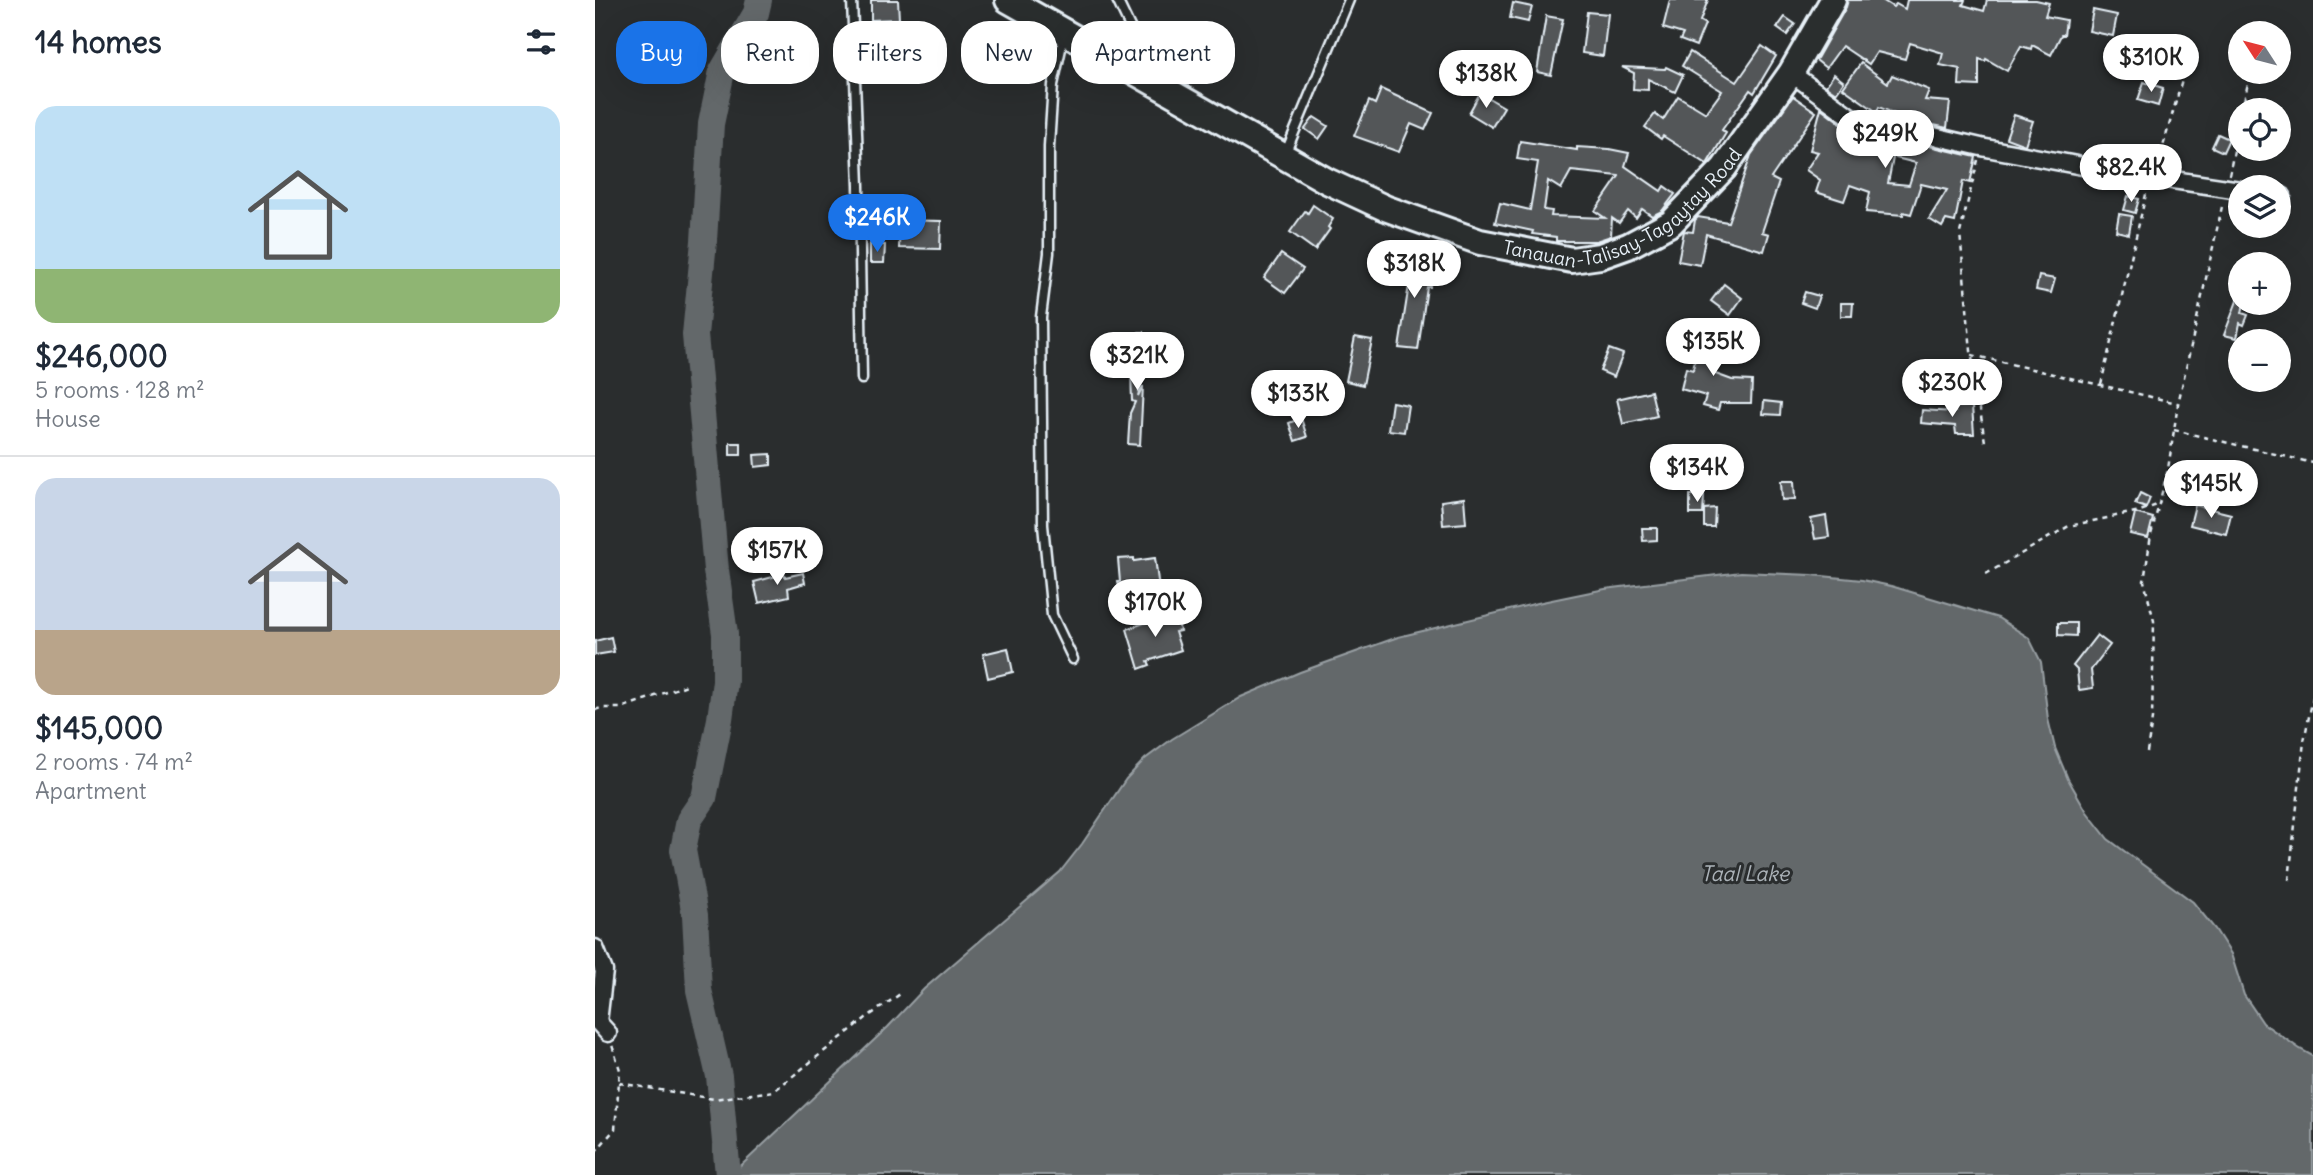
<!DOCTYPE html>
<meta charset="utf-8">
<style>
:root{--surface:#fff;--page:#f2f2f3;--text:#1f2937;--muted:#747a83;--line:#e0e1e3;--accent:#1a73e8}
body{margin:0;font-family:Delius,sans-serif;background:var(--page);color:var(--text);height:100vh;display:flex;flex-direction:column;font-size:26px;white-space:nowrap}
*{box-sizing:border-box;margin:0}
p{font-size:23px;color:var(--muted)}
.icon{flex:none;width:38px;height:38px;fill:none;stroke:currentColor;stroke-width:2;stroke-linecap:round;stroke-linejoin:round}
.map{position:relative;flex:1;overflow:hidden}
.sheet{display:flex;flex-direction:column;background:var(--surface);width:595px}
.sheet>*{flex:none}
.guide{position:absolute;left:21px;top:21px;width:665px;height:63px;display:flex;gap:14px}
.needle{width:46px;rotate:306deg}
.buttons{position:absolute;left:1633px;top:21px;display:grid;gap:14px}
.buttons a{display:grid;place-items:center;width:63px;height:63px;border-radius:50%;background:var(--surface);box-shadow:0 7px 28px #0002;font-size:35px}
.price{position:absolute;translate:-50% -60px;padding:0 16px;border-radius:24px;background:#fff;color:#222;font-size:23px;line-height:46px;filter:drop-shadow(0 2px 4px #0008)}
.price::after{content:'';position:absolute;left:50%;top:42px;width:21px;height:16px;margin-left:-10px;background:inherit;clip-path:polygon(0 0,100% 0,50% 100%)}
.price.current{background:var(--accent);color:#fff}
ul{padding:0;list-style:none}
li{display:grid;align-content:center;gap:14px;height:371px;padding:0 35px}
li+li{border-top:2px solid var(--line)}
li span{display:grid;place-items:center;height:217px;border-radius:21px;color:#555}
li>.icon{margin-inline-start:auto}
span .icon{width:126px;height:126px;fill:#fffc;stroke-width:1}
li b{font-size:30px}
h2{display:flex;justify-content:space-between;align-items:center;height:84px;padding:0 35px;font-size:30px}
.pill{padding:0 24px;border-radius:28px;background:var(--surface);box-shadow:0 7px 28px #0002;font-size:24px;line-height:63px}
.pill.current{background:var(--accent);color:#fff}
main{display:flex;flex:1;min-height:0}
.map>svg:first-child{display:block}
</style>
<main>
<section class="sheet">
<h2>14 homes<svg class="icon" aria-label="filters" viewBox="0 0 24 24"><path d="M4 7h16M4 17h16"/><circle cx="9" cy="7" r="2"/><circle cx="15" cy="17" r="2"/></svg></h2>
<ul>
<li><span style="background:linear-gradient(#bfe0f5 75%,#8fb573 0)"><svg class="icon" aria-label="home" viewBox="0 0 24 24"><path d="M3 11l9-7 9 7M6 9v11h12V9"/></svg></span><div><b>$246,000</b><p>5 rooms · 128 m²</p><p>House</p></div></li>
<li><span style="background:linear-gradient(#c9d6e8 70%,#b9a48a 0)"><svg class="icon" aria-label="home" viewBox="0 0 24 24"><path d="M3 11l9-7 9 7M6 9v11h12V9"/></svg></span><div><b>$145,000</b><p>2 rooms · 74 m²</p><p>Apartment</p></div></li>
</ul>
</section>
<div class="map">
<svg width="1718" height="1175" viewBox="0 0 1718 1175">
<rect width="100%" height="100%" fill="#2a2d2e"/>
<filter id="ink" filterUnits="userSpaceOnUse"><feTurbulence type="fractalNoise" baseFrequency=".0143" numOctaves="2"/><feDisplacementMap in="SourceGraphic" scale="14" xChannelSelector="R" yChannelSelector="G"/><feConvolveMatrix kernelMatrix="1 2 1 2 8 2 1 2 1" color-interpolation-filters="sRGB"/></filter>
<g filter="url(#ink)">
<polygon fill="#63686b" stroke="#989fa3" stroke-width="2" points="1146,572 1217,575 1267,580 1296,586 1403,618 1434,638 1446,662 1453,719 1460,748 1473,779 1492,812 1513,839 1598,902 1620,929 1636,954 1649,995 1668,1023 1705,1049 1718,1056 1718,1175 136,1175 293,1027 329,989 465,872 487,844 531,779 550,759 577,739 646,697 705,672 803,637 947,602 1010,589"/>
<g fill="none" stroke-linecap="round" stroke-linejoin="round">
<polyline stroke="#63686b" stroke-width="26" points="133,1175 124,1076 104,990 100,915 88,850 94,820 109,798 125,719 130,681 130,634 121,570 100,335 109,241 116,124 127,71 161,13 164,0"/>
</g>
<g fill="#535759" stroke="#e8f1f8" stroke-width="2" fill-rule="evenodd">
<polygon points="276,0 303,0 304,19 276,20"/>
<polygon points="1075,0 1113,0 1105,21 1110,24 1101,46 1085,40 1088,34 1068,28"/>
<polygon points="1253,0 1287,0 1298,7 1301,4 1310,9 1312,0 1370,0 1368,5 1389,11 1392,0 1441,0 1454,3 1450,16 1471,20 1469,35 1466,35 1456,55 1437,45 1436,49 1426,46 1412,71 1391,59 1390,61 1384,59 1384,86 1364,85 1365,69 1345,65 1348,53 1315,43 1310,59 1282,52 1274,64 1247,46 1231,68 1221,60 1251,7"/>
<polygon points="918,3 937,7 933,22 915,18"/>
<polygon points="1498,10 1522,15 1518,36 1494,31"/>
<polygon points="992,12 1013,14 1008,56 987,53"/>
<polygon points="951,16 968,19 956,75 942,72"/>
<polygon points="1190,17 1200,24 1192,35 1182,28"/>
<polygon points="1167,46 1181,56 1159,93 1155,90 1127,130 1131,133 1112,164 1068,136 1066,139 1050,127 1060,114 1068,120 1083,96 1111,113 1127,91 1087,66 1095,52 1142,82"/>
<polygon points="1266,63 1293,83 1297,75 1334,90 1330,100 1355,102 1352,128 1312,119 1284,107 1282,112 1248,88"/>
<polygon points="1027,67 1070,69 1071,67 1088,75 1080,92 1053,79 1053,90 1038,89 1039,73"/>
<polygon points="1239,74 1249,82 1241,93 1231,86"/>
<polygon points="1549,82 1568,88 1563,106 1543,100"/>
<polygon points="786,89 838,113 830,130 816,124 804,152 759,136 774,101 780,104"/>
<polygon points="885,93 909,107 897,127 874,113"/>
<polygon points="1198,96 1221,112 1176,178 1184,182 1167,232 1174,234 1169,251 1111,234 1105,265 1083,261 1089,231 1098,232 1100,220 1103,217 1133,222 1156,155"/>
<polygon points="1226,108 1250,126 1278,133 1275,143 1300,148 1293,183 1314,185 1321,163 1301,158 1305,145 1313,149 1317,142 1381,157 1375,183 1368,181 1360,222 1351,220 1347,227 1334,219 1352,190 1326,184 1316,214 1308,212 1308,215 1271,212 1275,192 1255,185 1249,201 1221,192 1225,180 1211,170 1223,152 1215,150"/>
<polygon points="1419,115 1438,121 1430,145 1411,138"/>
<polygon points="719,117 733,126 724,139 710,129"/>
<polygon points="1623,134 1634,139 1628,152 1617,147"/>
<path d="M925,141L982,150V147L1014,149L1034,153L1030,166L1066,191L1069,186L1080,194L1067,211L1057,216L1047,209L1041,218L1033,211L1024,223L1017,218L1016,236L1001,241H961V237L937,234L938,231L900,223L905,203L935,210L943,162L922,159ZM976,171L1024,176L1000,211L1010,218L956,216L957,211L949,210L953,181L966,189Z"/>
<polygon points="1533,196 1544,199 1540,213 1529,210"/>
<polygon points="718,205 738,219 733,227 735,229 720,250 695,232 710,211 713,213"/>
<polygon points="1524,214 1537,216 1534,234 1521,231"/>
<polygon points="305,220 346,221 345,249 304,248"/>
<polygon points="275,244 290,245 289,263 275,263"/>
<polygon points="686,254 708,269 690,293 669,278"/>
<polygon points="807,259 837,262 835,287 832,287 823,350 804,348 814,285 813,282 805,282"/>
<polygon points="1444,276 1460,279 1456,293 1441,290"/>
<polygon points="1129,284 1147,298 1135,315 1116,301"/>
<polygon points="1210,292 1224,296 1220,308 1206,303"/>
<polygon points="1645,293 1645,303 1649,303 1647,313 1653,315 1649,325 1645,323 1642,338 1629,335"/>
<polygon points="1246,303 1258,303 1257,316 1246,316"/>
<polygon points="1107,328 1121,337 1112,352 1121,353 1118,373 1137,380 1157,381 1156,403 1125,403 1123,410 1108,406 1111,396 1086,389 1091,368 1098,370 1103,344 1098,340"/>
<polygon points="544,332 549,332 550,363 543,396 548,386 545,445 533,444 535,413 540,402 537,401 536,372"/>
<polygon points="760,337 777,340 768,385 751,381"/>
<polygon points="1014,349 1028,354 1019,377 1005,371"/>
<polygon points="1056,391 1062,416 1028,424 1022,399"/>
<polygon points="1169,401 1186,403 1185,415 1168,414"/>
<polygon points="797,402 813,405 809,432 793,430"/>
<polygon points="1377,406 1379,434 1361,434 1360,426 1326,423 1327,410 1360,412 1360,407"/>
<polygon points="706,418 712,437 700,441 694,423"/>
<rect x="135" y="443" width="11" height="12"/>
<polygon points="176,454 176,465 160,467 159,455"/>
<polygon points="1186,481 1199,481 1200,499 1187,500"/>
<polygon points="1545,493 1555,498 1551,508 1540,504"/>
<polygon points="1095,495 1109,495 1108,514 1095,514"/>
<polygon points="869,498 871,523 848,525 846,501"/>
<polygon points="1600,505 1636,514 1631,534 1595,525"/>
<polygon points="1120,508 1119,527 1109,527 1109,509"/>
<polygon points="1540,513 1558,518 1553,538 1535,534"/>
<polygon points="1231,516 1234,537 1220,539 1216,519"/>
<polygon points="1047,528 1062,528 1062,540 1048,541"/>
<polygon points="539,558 539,561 560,558 565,596 581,593 583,605 580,606 581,612 528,612 523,582 525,582 523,559"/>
<polygon points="208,573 210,583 193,588 194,596 164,603 159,582 189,574 190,577"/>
<polygon points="581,612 585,631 580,632 586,650 553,661 555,665 544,669 532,629"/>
<polygon points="1463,623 1481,623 1481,636 1463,635"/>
<polygon points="1502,635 1515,645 1496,670 1498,688 1484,690 1482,670 1478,666"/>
<polygon points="16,637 19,652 0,655 0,641"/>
<polygon points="413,648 418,672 393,678 388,654"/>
</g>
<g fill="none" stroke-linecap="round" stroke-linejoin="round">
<g stroke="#e8f1f8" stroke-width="13">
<g id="service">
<polyline points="257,0 264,186 267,379"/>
<polyline points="522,0 558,75"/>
<polyline points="469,35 458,85 454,146 454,253 446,317 448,525 457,615 478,659"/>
<polyline points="691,152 754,0"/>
</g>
</g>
<g stroke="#e8f1f8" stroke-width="21">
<g id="minor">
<polyline points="1196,73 1256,117 1386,147 1498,168 1645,190"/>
<polyline points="1684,196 1687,196"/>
<polyline points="0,948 9,971 3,1022 13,1033"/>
</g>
</g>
<g stroke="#e8f1f8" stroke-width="30">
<g id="primary">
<path id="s1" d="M413,0L732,181L790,208L885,242L977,260L1005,256L1033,246L1076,223L1129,168L1196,73L1238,0"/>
</g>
</g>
<g stroke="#e8f1f8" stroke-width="2.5" stroke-dasharray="5 5" stroke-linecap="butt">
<polyline points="1647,110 1655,74"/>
<polyline points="1383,160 1365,233 1376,351 1390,442"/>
<polyline points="1563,164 1594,56"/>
<polyline points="1634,175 1645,122"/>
<polyline points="1377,355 1582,403"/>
<polyline points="1506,384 1552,190"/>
<polyline points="1579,430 1718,463"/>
<polyline points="1391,574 1474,526 1545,511 1565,504"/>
<polyline points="0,710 6,708 26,708 92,685"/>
<polyline points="1552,752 1557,719 1559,621 1549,581 1556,535 1573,469 1583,404 1628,202"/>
<polyline points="1694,880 1709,741 1718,697"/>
<polyline points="24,1083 119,1099 179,1091 271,1018 308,992"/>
<polyline points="0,1152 20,1129 25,1070 17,1045"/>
</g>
<use href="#service" stroke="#2a2d2e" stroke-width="8"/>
<use href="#minor" stroke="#2a2d2e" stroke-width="16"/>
<use href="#primary" stroke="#2a2d2e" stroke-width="24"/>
</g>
</g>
<g text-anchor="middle" stroke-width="6" stroke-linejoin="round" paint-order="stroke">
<g font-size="19" fill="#e8f1f8" stroke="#2a2d2e">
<text dy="7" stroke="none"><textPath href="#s1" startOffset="693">Tanauan-Talisay-Tagaytay Road</textPath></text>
</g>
<g font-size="21" font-style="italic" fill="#acb3b9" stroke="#2a2d2e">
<text x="1150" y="881">Taal Lake</text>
</g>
</g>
</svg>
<div class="buttons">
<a><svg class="needle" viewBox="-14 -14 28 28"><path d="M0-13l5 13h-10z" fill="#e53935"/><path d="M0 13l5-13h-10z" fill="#747a83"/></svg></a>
<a><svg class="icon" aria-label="locate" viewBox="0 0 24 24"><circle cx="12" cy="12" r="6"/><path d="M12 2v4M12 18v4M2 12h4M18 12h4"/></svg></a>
<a><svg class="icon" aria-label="layers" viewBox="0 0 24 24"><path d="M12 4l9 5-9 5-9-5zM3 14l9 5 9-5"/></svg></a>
<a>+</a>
<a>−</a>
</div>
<b class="price" style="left:1556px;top:94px">$310K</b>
<b class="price" style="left:891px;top:110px">$138K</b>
<b class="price" style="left:1290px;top:170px">$249K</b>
<b class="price" style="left:1536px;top:204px">$82.4K</b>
<b class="price current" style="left:282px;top:254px">$246K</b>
<b class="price" style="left:819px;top:300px">$318K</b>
<b class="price" style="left:1118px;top:378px">$135K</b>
<b class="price" style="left:542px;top:392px">$321K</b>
<b class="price" style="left:1357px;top:419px">$230K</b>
<b class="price" style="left:703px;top:430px">$133K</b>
<b class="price" style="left:1102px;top:504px">$134K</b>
<b class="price" style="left:1616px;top:520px">$145K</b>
<b class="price" style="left:182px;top:587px">$157K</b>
<b class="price" style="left:560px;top:639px">$170K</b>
<div class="guide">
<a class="pill current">Buy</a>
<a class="pill">Rent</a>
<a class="pill">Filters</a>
<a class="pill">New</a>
<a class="pill">Apartment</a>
</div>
</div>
</main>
